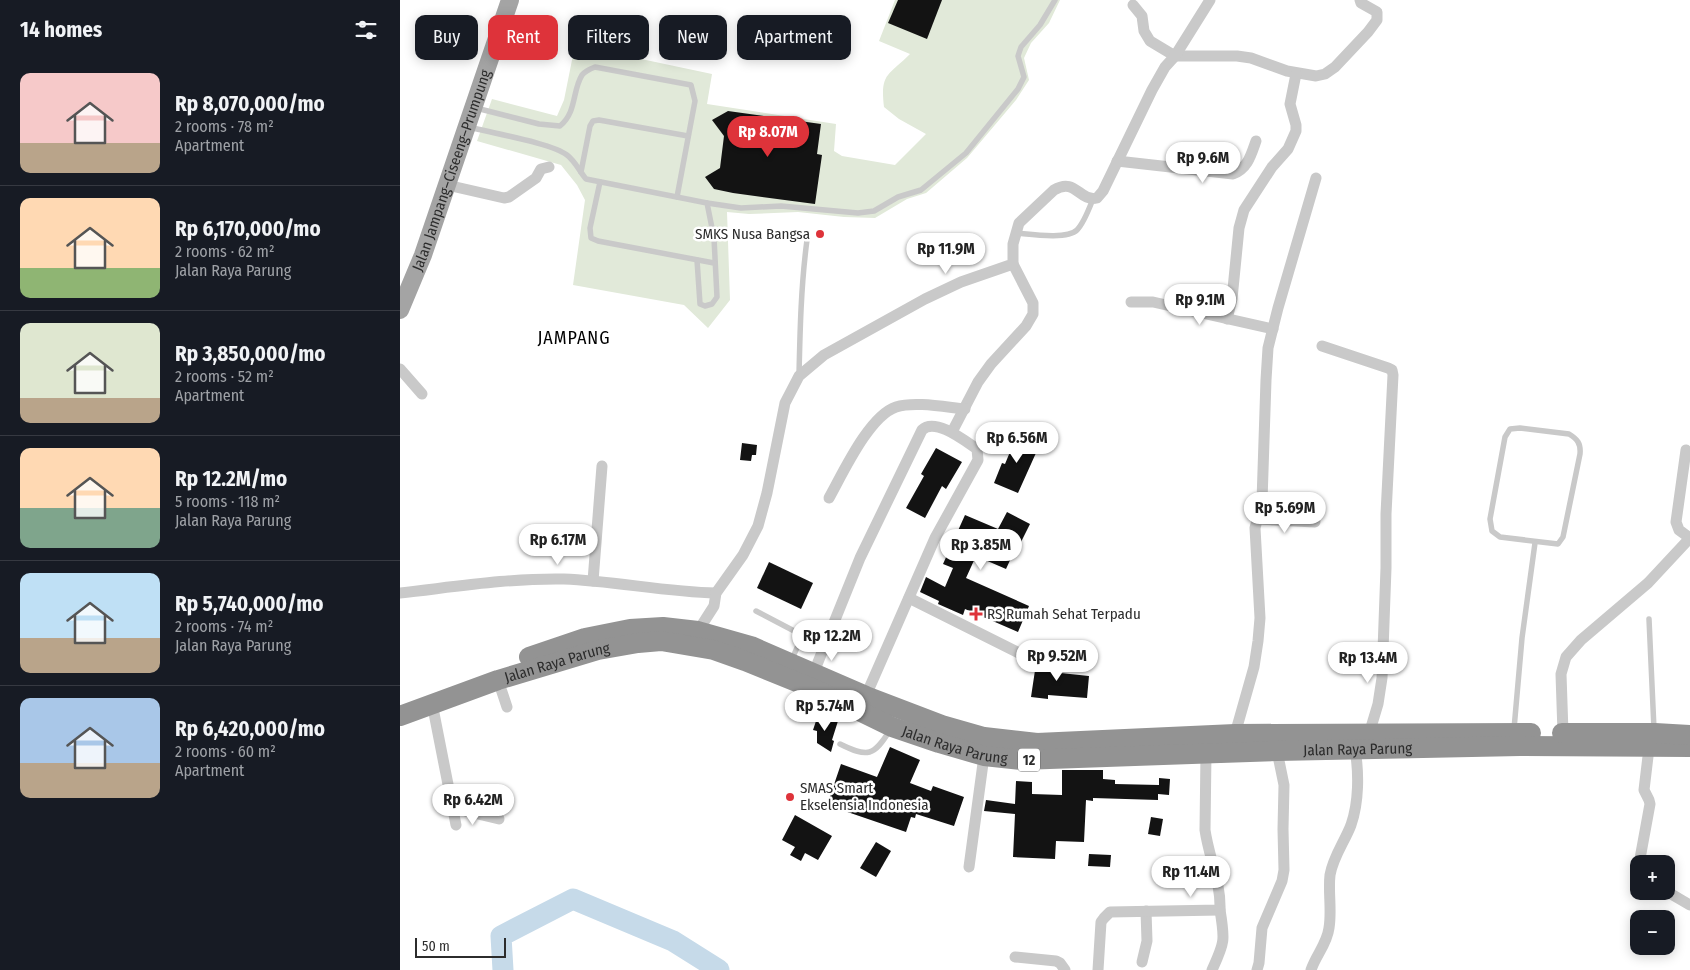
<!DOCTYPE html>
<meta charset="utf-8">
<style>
:root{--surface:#171b24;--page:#20242c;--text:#f1f3f6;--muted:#9ea1a6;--line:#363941;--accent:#de333a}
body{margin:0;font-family:"Fira Sans Condensed",sans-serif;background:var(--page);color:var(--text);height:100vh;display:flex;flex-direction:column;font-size:19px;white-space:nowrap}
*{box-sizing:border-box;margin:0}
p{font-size:16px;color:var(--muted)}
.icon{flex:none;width:28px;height:28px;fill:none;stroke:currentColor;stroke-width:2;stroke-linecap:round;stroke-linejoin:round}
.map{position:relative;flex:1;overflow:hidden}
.panel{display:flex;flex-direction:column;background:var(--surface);width:400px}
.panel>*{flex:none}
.top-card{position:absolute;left:15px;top:15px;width:475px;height:45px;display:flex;gap:10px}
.buttons{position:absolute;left:1230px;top:855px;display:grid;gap:10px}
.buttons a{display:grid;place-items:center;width:45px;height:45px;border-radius:10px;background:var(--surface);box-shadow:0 2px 12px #0003;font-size:25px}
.scale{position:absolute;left:15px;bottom:12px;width:91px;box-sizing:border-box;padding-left:5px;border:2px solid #2c2c2c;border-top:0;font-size:14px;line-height:18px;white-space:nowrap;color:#2c2c2c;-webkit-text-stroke:4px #fff;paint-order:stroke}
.price{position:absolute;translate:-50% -42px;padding:0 11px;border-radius:18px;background:#fff;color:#222;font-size:16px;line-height:32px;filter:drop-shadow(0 1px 2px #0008)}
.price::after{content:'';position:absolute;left:50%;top:30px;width:15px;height:11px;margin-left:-8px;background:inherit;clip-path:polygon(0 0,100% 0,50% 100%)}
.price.selected{background:var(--accent);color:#fff}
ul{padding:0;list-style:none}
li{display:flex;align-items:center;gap:15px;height:125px;padding:0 20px}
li+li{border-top:1px solid var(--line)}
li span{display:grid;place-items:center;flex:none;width:140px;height:100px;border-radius:10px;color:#555}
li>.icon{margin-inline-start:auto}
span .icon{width:60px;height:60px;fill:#fffc;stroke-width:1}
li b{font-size:21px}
h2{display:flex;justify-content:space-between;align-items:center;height:60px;padding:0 20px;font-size:21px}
.chip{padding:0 18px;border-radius:10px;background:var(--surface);box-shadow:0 2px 12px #0003;font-size:18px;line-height:45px}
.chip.selected{background:var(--accent);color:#fff}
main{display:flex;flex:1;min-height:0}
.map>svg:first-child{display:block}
</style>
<main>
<section class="panel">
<h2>14 homes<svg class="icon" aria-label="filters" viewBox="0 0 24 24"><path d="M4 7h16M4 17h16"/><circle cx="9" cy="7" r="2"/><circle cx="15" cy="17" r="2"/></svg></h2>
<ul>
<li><span style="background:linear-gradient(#f6c9c9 70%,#b9a48a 0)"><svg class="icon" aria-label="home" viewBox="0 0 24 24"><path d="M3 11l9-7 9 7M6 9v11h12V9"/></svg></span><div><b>Rp 8,070,000/mo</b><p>2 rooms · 78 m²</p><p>Apartment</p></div></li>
<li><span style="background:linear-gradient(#ffd9b3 70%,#8fb573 0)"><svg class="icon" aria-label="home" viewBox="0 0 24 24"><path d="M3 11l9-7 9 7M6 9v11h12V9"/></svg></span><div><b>Rp 6,170,000/mo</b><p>2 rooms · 62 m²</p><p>Jalan Raya Parung</p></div></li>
<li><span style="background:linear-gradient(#dfe7d0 75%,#b9a48a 0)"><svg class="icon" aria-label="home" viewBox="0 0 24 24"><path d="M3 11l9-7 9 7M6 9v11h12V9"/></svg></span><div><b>Rp 3,850,000/mo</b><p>2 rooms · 52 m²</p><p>Apartment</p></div></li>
<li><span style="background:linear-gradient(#ffd9b3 60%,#7fa58c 0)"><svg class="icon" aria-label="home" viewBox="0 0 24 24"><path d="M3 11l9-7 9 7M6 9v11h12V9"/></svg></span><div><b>Rp 12.2M/mo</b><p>5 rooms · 118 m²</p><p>Jalan Raya Parung</p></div></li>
<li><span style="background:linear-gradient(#bfe0f5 65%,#b9a48a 0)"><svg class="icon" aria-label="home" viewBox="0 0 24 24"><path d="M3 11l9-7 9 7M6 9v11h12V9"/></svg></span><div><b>Rp 5,740,000/mo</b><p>2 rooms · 74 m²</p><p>Jalan Raya Parung</p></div></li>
<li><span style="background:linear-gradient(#a9c7e8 65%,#b9a48a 0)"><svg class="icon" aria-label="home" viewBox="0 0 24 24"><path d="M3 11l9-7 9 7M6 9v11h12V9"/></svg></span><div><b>Rp 6,420,000/mo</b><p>2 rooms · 60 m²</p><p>Apartment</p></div></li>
</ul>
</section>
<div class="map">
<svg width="1290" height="970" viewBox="0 0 1290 970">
<rect width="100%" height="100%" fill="#fff"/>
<path fill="#e1e9d9" d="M495,0H660L649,23L631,43L624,58L629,80L616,100L567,158L526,193L507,199L475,218L444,217L398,212L349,214L327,212L330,300L308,328L284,305L173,285L185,200L177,185L161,165L77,141L92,99L157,116L164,100L175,45L312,74L307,104L436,124L434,151L442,156L495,165L526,134L499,119L484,107C480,73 488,76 510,54L479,41Z"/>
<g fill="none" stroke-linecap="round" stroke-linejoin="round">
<polyline stroke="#c6dae9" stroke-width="21" points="103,970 101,936 173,899 273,941 319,970"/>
</g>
<g fill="#131313">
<polygon points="498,0 542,0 527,39 488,23"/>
<polygon points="328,111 421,124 417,154 422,155 415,204 333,193 314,189 305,177 320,168 324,136 312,120"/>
<polygon points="617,435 640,444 618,493 594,483 602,463 605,464"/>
<polygon points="342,443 357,445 356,455 352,455 351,461 340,460"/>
<polygon points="536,448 562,462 546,489 542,486 525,518 506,508 524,476 521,474"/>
<polygon points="607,512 630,524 619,546 617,545 606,569 576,556 566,578 629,606 618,632 565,609 563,615 538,604 539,601 520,592 526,577 545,587 553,568 543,564 565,515 598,529"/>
<polygon points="369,562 413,583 401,609 357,588"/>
<polygon points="637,657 653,659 651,672 689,676 687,698 648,695 648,699 631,697"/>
<polygon points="418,715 438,721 432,740 434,741 431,752 417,743 417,731 413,730"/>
<polygon points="490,747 520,760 510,783 531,791 533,786 564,797 554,826 516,814 515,818 511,817 506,832 427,805 441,764 477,777"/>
<polygon points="662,770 703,770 703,779 715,780 715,784 759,785 759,778 770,779 769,795 758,794 758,800 693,798 693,801 686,800 684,842 656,841 655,859 613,857 615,814 584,811 586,800 615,804 616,781 632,782 632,794 662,795"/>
<polygon points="395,815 432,836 418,860 405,853 401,861 390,855 395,847 382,840"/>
<polygon points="751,817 763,819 760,836 748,834"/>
<polygon points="476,842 491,851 476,877 460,868"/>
<polygon points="689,854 711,855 710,867 688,866"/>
</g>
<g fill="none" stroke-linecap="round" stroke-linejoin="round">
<g stroke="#c9c9c9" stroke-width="5.5">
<path d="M76,108L139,124L160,126C177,112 172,91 182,75C185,71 190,69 195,67L291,85L295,101L277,197"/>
<path d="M69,127C91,133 152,143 167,155C175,161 180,172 186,179L307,203L314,238L317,297L312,304L305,306L300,304L297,260"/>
<polyline points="181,172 190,126 193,121 199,120 288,136"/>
<polyline points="200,182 190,228 191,238 198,241 314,263"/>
<polyline points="307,203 341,208 381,206 458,213 474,211 498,197 521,190 566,153 618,89 624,77 618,56 621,47 640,25 655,0"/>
<path d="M615,233C629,234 667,240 677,230C684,223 689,209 693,199"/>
<path d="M399,375C400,330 401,285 407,240"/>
<path d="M1120,428L1169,434C1177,439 1181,443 1180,454L1163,537L1158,544L1100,537L1092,531L1090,519L1105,437L1110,429Z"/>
<polyline points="356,611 398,633 400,641 392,659"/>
<polyline points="1249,619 1254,729"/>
<polyline points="1114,729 1122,638 1135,543"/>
<path d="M440,744C468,758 474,756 490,730"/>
</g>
<g stroke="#c9c9c9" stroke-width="11">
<polyline points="733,5 742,16 744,31 750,41 775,56 837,56 851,58 887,71 916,76 925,74 935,67 968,32 977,20 977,12 961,3 960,0"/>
<path d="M717,161L833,174C848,168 851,155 856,141"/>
<polyline points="47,185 104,198 109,197 136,178 141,169 149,167"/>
<polyline points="731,302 753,302 873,329"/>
<polyline points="827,319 832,299 839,228 844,210 872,167 888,149 896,131 896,125 890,104 896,74"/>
<polyline points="922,346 988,368 992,370 993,375 986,514 986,568 982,678 978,704 969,734"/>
<polyline points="0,369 22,394"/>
<polyline points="552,432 578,382 591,364 626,326 633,314 633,303 613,264"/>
<polyline points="1286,450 1276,522 1279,530 1290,538"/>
<path d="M429,498C443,473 469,416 496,407C514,401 545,407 565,409"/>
<polyline points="857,519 915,522"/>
<polyline points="193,581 202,466"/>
<path d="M0,593C54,587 109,578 164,579C215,581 265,592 316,593"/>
<polyline points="509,598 619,653"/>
<path d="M298,631L314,606L316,593L343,555L358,526L367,493L385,403L399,376L424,355L525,299L561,282L613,264V244L619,223L654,190C676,177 679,202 697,198L703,191L752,90L765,67L775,56L810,0"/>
<path d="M414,672L460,558L522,430C535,417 565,441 577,449L578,460L535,538L464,700"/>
<polyline points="98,680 107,707"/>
<polyline points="32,703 56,825"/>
<polyline points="1163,733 1161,674 1166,657 1181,640 1248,583 1290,538"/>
<polyline points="835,734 854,667 858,641 860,618 855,528 862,501 866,380 868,348 878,308 916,178"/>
<polyline points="53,808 99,819"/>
<polyline points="1239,864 1250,804 1249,800 1244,790 1249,748"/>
<polyline points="569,867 584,756"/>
<polyline points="1266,891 1290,905"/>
<polyline points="615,957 656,961 660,963 665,970"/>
<polyline points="742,962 747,941 746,911"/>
<path d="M698,970L701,922L704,918L710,912L820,910C821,882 809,858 805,830L806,753"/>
<path d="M812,970C825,942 825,940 820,910"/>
<polyline points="857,970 859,963 862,928 882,881 884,870 883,829 884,785 877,751"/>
<path d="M911,970C916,955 927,944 929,928C932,910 928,892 930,875C933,857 945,841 951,825C959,802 959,773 955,749"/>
</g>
<path stroke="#a4a4a4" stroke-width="18" id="s1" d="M0,310L23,255L110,0"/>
<g stroke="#939393" stroke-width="20">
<polyline points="129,657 185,638 230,629 263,627 298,631 351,646 466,696 542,725 584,737 637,743 835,734 1131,733"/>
<path id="s2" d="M0,716L98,680L198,650L238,643L261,641L314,650L345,661L414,689L492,727L539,743L584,756L621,760L877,751L1120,746L1290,747"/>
<polyline points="1162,733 1255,733 1290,735"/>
</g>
</g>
<g fill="#de333a" stroke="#fff" stroke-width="2">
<circle cx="420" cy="234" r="5"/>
<path d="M573.5 606.5h5v5h5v5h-5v5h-5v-5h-5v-5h5z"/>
<circle cx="390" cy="797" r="5"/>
</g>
<g text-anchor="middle" stroke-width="5" stroke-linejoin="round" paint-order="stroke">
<rect fill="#fff" stroke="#6b6b6b" stroke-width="1" x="618" y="748.5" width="22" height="23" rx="4"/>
<g font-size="14" font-weight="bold" fill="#2c2c2c">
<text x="629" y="765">12</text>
</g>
<g font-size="15" fill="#2c2c2c" stroke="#fff">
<text dy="5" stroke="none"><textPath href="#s1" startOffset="149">Jalan Jampang–Ciseeng–Prumpung</textPath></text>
<text dy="5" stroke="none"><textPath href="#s2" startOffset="166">Jalan Raya Parung</textPath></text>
<text dy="5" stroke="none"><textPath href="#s2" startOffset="586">Jalan Raya Parung</textPath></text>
<text dy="5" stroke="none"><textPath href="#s2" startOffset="991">Jalan Raya Parung</textPath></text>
</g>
<g font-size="15" fill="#2c2c2c" stroke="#fff" text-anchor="start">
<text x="410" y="239" text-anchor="end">SMKS Nusa Bangsa</text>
<text x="587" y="619">RS Rumah Sehat Terpadu</text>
<text x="400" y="793">SMAS Smart<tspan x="400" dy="17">Ekselensia Indonesia</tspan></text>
</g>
<g font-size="18" letter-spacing="1" fill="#000" stroke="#fff">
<text x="174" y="344">JAMPANG</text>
</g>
</g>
</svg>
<div class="buttons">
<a>+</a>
<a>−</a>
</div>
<div class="scale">50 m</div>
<b class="price selected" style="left:368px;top:158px">Rp 8.07M</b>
<b class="price" style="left:803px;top:184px">Rp 9.6M</b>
<b class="price" style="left:546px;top:275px">Rp 11.9M</b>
<b class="price" style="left:800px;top:326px">Rp 9.1M</b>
<b class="price" style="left:617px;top:464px">Rp 6.56M</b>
<b class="price" style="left:885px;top:534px">Rp 5.69M</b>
<b class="price" style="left:158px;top:566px">Rp 6.17M</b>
<b class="price" style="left:581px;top:571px">Rp 3.85M</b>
<b class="price" style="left:432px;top:662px">Rp 12.2M</b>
<b class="price" style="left:657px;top:682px">Rp 9.52M</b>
<b class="price" style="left:968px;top:684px">Rp 13.4M</b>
<b class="price" style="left:425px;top:732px">Rp 5.74M</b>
<b class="price" style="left:73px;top:826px">Rp 6.42M</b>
<b class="price" style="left:791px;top:898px">Rp 11.4M</b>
<div class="top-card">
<a class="chip">Buy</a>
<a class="chip selected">Rent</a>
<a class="chip">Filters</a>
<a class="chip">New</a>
<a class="chip">Apartment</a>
</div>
</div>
</main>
